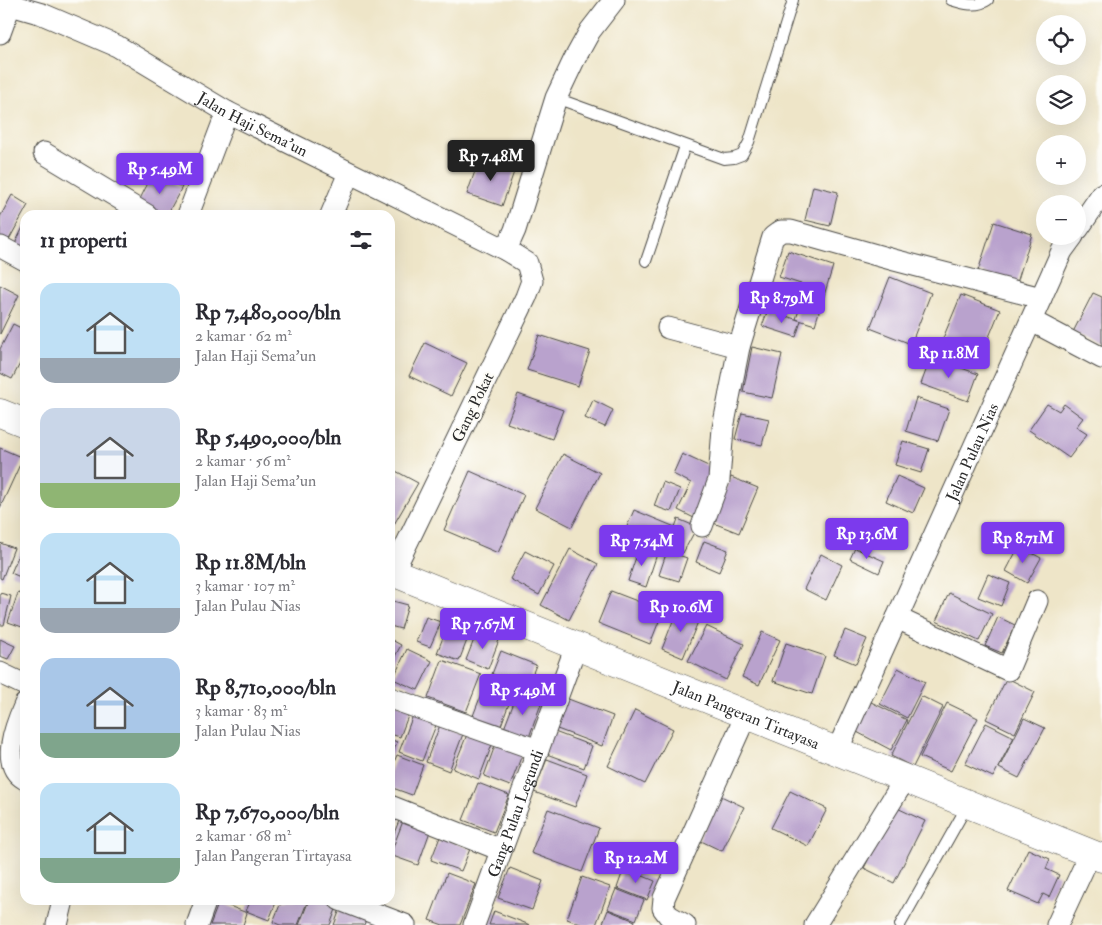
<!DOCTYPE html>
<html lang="id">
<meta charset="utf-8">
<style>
:root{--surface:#fff;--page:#f7f7f7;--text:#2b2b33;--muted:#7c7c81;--accent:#7c3aed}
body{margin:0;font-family:"IM FELL Double Pica",serif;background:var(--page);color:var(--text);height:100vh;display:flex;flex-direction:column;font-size:19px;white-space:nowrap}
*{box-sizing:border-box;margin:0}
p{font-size:16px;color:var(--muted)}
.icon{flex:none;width:28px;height:28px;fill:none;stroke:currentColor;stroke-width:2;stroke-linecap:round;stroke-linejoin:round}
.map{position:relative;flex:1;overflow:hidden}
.panel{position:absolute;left:20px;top:210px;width:375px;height:695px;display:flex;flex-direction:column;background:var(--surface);border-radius:15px;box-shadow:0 5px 20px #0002}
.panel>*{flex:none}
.tools{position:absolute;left:1036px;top:15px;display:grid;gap:10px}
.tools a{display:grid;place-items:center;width:50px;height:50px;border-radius:50%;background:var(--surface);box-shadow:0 5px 20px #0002;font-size:25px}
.price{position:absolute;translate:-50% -42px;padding:0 11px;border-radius:5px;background:var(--accent);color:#fff;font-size:16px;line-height:32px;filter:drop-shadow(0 1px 2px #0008)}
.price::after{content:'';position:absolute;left:50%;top:30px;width:15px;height:11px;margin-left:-8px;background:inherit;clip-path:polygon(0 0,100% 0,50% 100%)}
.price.on{background:#222;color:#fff}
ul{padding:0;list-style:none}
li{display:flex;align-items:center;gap:15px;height:125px;padding:0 20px}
li span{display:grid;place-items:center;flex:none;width:140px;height:100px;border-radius:15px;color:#555}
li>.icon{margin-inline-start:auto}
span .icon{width:60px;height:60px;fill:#fffc;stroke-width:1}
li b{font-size:21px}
h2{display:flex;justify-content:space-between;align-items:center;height:60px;padding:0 20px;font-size:21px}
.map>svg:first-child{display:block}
</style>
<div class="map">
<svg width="1102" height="925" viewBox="0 0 1102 925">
<rect width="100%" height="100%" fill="#fdfcf7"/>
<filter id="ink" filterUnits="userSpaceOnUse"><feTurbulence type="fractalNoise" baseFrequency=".02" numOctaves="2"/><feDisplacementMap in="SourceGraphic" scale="10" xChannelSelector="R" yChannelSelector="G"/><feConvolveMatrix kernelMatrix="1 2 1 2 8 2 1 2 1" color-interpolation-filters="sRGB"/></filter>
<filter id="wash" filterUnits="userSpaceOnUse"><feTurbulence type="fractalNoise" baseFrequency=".0096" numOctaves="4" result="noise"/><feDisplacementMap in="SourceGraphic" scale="20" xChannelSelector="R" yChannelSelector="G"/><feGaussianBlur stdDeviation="1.12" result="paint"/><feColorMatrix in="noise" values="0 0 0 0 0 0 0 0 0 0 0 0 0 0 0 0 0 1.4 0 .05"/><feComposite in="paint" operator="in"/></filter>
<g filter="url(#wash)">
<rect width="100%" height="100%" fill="#eee5c8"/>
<g id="blocks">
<g fill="#b9a2cd">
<polygon points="480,157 515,169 502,206 467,194"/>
<polygon points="153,173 182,187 167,215 162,215 138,203"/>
<polygon points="813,186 838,192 830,226 805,220"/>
<polygon points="12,195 28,205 6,245 0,241 0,217"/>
<polygon points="994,222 1032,234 1017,283 978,271"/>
<polygon points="25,223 25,254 13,248"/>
<polygon points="788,251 833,266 815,325 796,319 807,286 779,277"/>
<polygon points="890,277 931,293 911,344 870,328"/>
<polygon points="0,285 19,295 0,334"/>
<polygon points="1093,293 1102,297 1102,347 1073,332"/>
<polygon points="961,295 1000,310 980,359 941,343"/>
<polygon points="768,310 801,321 796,337 762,326"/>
<polygon points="13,324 25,330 25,354 12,379 0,373 0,349"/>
<polygon points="539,335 590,351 578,386 527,370"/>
<polygon points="425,343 467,363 451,396 409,376"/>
<polygon points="752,347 782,354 772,398 743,392"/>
<polygon points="931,357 978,374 968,401 921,384"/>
<polygon points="518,394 563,410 552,439 507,423"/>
<polygon points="916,398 949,409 938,441 906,431"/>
<polygon points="593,400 613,410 605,427 585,418"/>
<polygon points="1047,404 1059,411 1064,404 1083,418 1076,427 1087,434 1069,458 1029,430"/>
<polygon points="742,413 769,419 762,445 735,439"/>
<polygon points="903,441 929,449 921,473 895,465"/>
<polygon points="0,448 23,458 0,508"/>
<polygon points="563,454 600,473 572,527 535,508"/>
<polygon points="682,454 717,470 694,518 678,510 691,483 673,474"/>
<polygon points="390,468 418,483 393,526 390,524"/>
<polygon points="470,471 524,495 498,553 444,530"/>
<polygon points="897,476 924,488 913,513 886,501"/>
<polygon points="731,477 758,488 739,533 711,522"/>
<polygon points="663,482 680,489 671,512 654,506"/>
<polygon points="634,510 675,527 678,519 697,527 683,553 626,529"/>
<polygon points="25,540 25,579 11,573"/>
<polygon points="704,541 728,550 719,572 696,562"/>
<polygon points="0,543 14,548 2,579 0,578"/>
<polygon points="1019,546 1041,558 1027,583 1006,571"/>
<polygon points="639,548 657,554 646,587 628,581"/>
<polygon points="855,548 884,561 879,573 850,559"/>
<polygon points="570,549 598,564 569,620 541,605"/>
<polygon points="525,551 554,566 539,595 510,579"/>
<polygon points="667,551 687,558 679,581 659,575"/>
<polygon points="821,554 842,565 826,600 804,589"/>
<polygon points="988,574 1010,583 1001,606 978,597"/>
<polygon points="611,591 663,611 650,644 598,623"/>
<polygon points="0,593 11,596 4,625 0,625"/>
<polygon points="18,593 25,595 25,628 8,622"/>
<polygon points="949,593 992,614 979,641 936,621"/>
<polygon points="393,601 408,605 401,629 390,626 390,610"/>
<polygon points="678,608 700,617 683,658 662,649"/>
<polygon points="426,617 441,622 430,647 416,642"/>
<polygon points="998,617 1015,625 1002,653 985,646"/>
<polygon points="706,626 744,644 726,680 688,661"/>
<polygon points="447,627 469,635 459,661 437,653"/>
<polygon points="845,630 867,639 856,664 834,655"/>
<polygon points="477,632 499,640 488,669 466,660"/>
<polygon points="762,632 780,640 759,685 742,677"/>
<polygon points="0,639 15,646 8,659 0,656"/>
<polygon points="390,639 401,645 390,666"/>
<polygon points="786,643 825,656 812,694 773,681"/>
<polygon points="407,649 432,661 418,690 393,679"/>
<polygon points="501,651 536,665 527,688 492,674"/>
<polygon points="442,660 481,674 466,712 428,698"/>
<polygon points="898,668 925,682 907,718 880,704"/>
<polygon points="488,677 515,687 499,731 471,721"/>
<polygon points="1007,678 1035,692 1015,733 986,719"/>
<polygon points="518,692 542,701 528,740 503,731"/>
<polygon points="921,696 943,707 913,767 891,756"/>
<polygon points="563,697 613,716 602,746 552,727"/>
<polygon points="390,701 411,708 400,737 390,734"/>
<polygon points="871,702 907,720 891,750 855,731"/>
<polygon points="947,703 978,718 951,771 920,757"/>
<polygon points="415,710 438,720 422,761 399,752"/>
<polygon points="635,710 673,729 645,784 608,766"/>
<polygon points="1024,718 1045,728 1019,778 999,768"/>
<polygon points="986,723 1014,737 993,777 965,764"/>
<polygon points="440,725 463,734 449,771 426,762"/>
<polygon points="552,731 592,746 584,768 544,753"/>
<polygon points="468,732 493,742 479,779 453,769"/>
<polygon points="498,737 525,747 510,786 484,776"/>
<polygon points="390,739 397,742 390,760"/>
<polygon points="397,755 423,765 412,795 390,787 390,772"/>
<polygon points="547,759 587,774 575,807 534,792"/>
<polygon points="478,783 509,795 494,832 463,820"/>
<polygon points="790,791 827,809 808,846 771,828"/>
<polygon points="721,796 744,807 722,851 699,840"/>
<polygon points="895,807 925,821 894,883 864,868"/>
<polygon points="548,809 599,828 582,872 531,853"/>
<polygon points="390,812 401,816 390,843"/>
<polygon points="405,816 432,826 418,865 390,855"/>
<polygon points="440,837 470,849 461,871 431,860"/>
<polygon points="1028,849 1050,859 1046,869 1059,875 1049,897 1043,894 1038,904 1008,891"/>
<polygon points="510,868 543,881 532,910 498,898"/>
<polygon points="624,868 655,881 647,900 617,888"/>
<polygon points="447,873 476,884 460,925 443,925 429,920"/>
<polygon points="582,877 610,887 596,925 583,925 567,919"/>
<polygon points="616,889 644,900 636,920 608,909"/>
<polygon points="251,900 277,900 269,920 246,911"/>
<polygon points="282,900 308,900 298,925 280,925 273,922"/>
<polygon points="309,900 327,900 338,904 330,925 299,925"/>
<polygon points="219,902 247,913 243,925 210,925"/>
<polygon points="342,904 368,914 364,925 334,925"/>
<polygon points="608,910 635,921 633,925 602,925"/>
<polygon points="494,911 530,925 489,925"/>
</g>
</g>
</g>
<g filter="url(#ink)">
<use href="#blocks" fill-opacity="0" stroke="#484743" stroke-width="1"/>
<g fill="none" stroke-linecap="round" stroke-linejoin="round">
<g stroke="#484743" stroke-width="12">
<g id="service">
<path d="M951,0C963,4 977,8 988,0"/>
<polyline points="556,98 724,159 734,158 742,155 749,142 793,0"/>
<polyline points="646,261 685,146"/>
<polyline points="900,925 967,806"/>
</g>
</g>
<g stroke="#484743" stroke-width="23">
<g id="minor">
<path id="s1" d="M0,2L42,14L117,46L227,112L506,250L527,263L532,281L526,297L393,572"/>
<polyline points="0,33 12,0"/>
<polyline points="44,153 147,215"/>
<polyline points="188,215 227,112"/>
<polyline points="331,215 349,173"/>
<polyline points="1078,229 1102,194"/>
<polyline points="1,247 25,260"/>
<polyline points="506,250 515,230 556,98 574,60 590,31 614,0"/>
<polyline points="1032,321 1102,358"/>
<polyline points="668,328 739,347"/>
<polyline points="702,526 719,480 723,428 739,347 773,237 781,231 791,231 894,260 1041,298"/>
<polyline points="897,618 1008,670 1037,601"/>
<polyline points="0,673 25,685"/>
<polyline points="390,698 538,750"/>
<path d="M25,704C15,727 0,765 25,779"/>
<path id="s2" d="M837,751L1041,298L1062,251L1073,236"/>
<polyline points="390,806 501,850"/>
<polyline points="340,900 405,925"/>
<polyline points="57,925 63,900"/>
<polyline points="197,925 206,900"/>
<path id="s3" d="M474,925L576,646"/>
<polyline points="685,925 669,916 663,908 664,898 746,715"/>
<polyline points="815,925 905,779"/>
<polyline points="1057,925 1090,854"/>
</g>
</g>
<g stroke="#484743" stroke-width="29">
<g id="primary">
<polyline points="0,413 25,423"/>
<path id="s4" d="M390,571L1102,858"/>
</g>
</g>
<use href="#service" stroke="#fff" stroke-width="10"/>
<use href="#minor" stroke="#fff" stroke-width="21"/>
<use href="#primary" stroke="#fff" stroke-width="28"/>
</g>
</g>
<g text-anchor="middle" stroke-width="4.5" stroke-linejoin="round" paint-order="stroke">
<g font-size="16" fill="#2b2b2b" stroke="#fdfcf7">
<text dy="6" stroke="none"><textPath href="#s1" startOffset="282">Jalan Haji Sema'un</textPath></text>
<text transform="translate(472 407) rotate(-64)" y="6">Gang Pokat</text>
<text dy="6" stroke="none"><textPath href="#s2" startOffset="328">Jalan Pulau Nias</textPath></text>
<text dy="6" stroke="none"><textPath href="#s4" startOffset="384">Jalan Pangeran Tirtayasa</textPath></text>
<text dy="6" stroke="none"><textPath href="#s3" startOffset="119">Gang Pulau Legundi</textPath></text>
</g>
</g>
</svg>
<div class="tools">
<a><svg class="icon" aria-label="locate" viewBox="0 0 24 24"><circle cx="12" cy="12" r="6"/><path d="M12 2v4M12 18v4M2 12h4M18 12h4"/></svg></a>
<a><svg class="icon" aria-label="layers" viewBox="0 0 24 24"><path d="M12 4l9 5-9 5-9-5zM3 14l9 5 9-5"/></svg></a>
<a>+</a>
<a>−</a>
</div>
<b class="price on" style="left:491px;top:182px">Rp 7.48M</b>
<b class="price" style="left:160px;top:195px">Rp 5.49M</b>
<b class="price" style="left:782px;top:324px">Rp 8.79M</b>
<b class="price" style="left:949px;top:379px">Rp 11.8M</b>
<b class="price" style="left:867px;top:560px">Rp 13.6M</b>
<b class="price" style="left:1023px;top:564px">Rp 8.71M</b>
<b class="price" style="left:642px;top:567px">Rp 7.54M</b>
<b class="price" style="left:681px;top:633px">Rp 10.6M</b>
<b class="price" style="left:483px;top:650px">Rp 7.67M</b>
<b class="price" style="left:523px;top:716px">Rp 5.49M</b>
<b class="price" style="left:636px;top:884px">Rp 12.2M</b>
<section class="panel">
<h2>11 properti<svg class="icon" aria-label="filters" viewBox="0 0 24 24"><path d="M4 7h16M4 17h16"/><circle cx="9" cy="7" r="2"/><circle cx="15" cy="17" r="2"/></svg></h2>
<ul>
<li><span style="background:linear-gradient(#bfe0f5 75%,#9aa5b1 0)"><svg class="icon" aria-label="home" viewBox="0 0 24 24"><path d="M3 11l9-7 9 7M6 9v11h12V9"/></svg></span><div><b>Rp 7,480,000/bln</b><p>2 kamar · 62 m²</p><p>Jalan Haji Sema'un</p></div></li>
<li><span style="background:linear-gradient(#c9d6e8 75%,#8fb573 0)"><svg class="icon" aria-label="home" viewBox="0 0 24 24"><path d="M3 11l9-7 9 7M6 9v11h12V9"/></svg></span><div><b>Rp 5,490,000/bln</b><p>2 kamar · 56 m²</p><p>Jalan Haji Sema'un</p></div></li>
<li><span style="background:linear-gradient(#bfe0f5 75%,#9aa5b1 0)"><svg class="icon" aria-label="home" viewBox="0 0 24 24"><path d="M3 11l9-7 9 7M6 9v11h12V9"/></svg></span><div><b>Rp 11.8M/bln</b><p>3 kamar · 107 m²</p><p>Jalan Pulau Nias</p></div></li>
<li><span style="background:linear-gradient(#a9c7e8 75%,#7fa58c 0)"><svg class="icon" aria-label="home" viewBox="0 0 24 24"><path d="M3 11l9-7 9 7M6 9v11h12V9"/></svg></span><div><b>Rp 8,710,000/bln</b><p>3 kamar · 83 m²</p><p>Jalan Pulau Nias</p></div></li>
<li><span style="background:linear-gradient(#bfe0f5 75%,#7fa58c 0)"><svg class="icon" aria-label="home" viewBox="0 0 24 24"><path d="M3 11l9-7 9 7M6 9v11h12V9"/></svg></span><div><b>Rp 7,670,000/bln</b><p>2 kamar · 68 m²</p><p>Jalan Pangeran Tirtayasa</p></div></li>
</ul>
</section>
</div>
